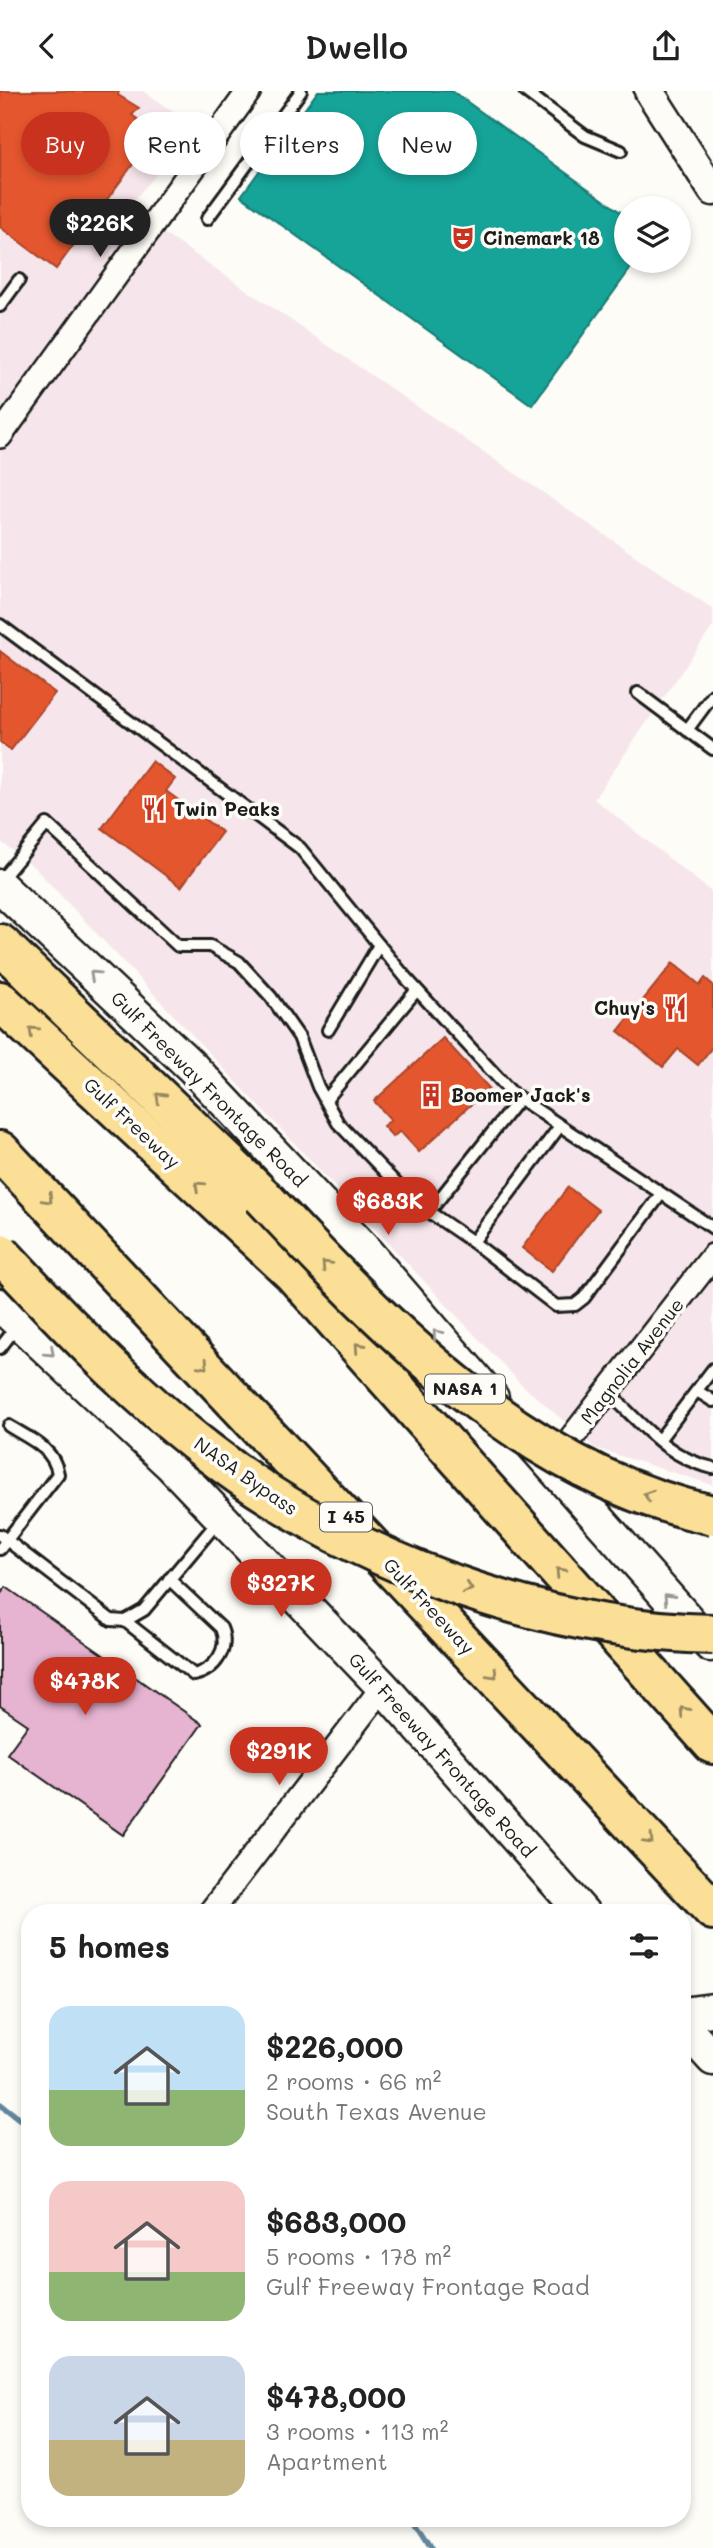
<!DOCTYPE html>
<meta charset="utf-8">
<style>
:root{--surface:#fff;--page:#f2f2f2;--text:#222;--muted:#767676;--accent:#c8321e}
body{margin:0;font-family:Mali,sans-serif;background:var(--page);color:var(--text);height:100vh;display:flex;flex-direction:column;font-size:26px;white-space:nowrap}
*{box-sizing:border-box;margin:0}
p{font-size:23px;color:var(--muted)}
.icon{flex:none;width:38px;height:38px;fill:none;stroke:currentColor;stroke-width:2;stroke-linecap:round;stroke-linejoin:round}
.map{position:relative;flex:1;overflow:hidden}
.details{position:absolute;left:21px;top:1813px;width:670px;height:623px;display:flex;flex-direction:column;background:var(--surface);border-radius:28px;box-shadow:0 4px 10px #0003}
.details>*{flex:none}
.top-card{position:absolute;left:21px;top:21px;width:672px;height:63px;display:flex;gap:14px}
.controls{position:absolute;left:614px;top:105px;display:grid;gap:14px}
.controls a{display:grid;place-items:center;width:77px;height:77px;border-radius:50%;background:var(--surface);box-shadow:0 4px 10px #0003;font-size:35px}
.price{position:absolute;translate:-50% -60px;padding:0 16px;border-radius:24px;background:var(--accent);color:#fff;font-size:23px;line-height:46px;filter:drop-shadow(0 2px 4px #0008)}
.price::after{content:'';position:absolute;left:50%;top:42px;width:21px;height:16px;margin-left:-10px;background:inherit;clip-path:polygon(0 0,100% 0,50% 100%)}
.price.active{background:#222;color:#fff}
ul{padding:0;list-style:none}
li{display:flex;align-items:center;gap:21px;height:175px;padding:0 28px}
li span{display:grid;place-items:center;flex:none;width:196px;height:140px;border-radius:21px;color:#555}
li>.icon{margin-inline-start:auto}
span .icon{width:84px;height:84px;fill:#fffc;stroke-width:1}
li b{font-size:30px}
h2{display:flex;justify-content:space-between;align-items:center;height:84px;padding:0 28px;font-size:30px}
.chip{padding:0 24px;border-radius:32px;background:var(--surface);box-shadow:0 4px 10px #0003;font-size:24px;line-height:63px}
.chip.active{background:var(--accent);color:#fff}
header{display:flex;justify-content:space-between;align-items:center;height:91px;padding:0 28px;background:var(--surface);font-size:32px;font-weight:600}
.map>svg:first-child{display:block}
</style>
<header><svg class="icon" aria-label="back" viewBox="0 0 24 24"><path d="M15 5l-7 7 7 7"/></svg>Dwello<svg class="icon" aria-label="share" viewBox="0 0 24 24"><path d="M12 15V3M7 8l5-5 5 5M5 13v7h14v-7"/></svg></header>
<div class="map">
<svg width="713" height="2457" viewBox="0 0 713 2457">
<rect width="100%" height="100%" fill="#fdfcf7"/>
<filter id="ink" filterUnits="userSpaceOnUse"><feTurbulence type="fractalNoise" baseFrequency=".0143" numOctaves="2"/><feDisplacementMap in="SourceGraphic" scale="14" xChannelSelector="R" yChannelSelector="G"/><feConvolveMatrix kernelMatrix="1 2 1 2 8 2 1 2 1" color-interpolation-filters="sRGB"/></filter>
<g filter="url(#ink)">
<polygon fill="#f6e6eb" points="0,0 143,0 197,37 127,117 713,518 713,535 594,708 713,802 713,1394 595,1357 521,1293 34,776 0,750"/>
<g fill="#e4572e" stroke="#a84529" stroke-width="2">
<polygon points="0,0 119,0 118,4 139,17 132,24 156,42 56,178 0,136"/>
<polygon points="0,560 55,602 11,659 0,651"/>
<polygon points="152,670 175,688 166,700 222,741 181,796 102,737"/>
<polygon points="673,872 700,894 705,887 713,894 713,955 698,974 678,958 663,976 618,940"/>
<polygon points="443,947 489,997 419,1061 400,1040 393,1046 383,1035 391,1029 374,1010"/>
<polygon points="568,1096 598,1119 552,1180 522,1157"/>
</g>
<polygon fill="#17a398" stroke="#187a73" stroke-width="2" points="318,0 452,0 626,125 626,170 636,170 532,314 241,105"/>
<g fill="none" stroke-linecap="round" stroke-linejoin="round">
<g stroke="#62879c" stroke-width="6">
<polyline points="0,2013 30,2036"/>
<polyline points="411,2427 430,2457"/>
</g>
</g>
<polygon fill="#e6b3d0" stroke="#1c1c1c" stroke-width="2" points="6,1496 202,1633 123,1744 7,1663 28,1634 0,1615 0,1504"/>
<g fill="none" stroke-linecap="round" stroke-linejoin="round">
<g stroke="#1c1c1c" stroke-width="16">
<g id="service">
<polyline points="525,0 585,45 621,60"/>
<polyline points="207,128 301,0"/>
<polyline points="0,215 19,189"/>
<polyline points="0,534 300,757 406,887 513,1003 713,1137"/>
<polyline points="638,602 713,658"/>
<polyline points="687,639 713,604"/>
<polyline points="0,790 47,733 178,855 210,855 239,871 271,906 299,946 318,996 338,1032 413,1110 473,1151"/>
<polyline points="328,939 379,854"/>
<polyline points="326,1009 416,900"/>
<polyline points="560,1035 473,1151 556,1215 575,1214 584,1207 661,1103"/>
<polyline points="429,1121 519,1008"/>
<polyline points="0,1257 18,1234"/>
<polyline points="697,1300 713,1310"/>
<path d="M608,1301C641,1332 667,1367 713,1377"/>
<polyline points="659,1349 713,1278"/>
<polyline points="0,1444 111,1529 125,1530 144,1519 220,1428"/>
<path d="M0,1458L58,1383C54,1357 30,1348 9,1335"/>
<path d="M125,1530L194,1584C215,1579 230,1558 221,1537L169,1488"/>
</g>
</g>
<g stroke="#1c1c1c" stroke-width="28">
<g id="minor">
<polyline points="0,345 249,0"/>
<polyline points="552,1372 713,1165"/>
<polyline points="210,1822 383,1596"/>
</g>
</g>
<g stroke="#1c1c1c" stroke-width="33">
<polyline id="tertiary" points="649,0 713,100"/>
</g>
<g stroke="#1c1c1c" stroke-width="37">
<g id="secondary">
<polyline points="0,795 192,976 362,1156 492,1307"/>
<polyline points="0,1214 170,1373 383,1596 583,1822"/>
<polyline points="533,1354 710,1554"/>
<polyline points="682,1923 713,1919"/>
<polyline points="682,1934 713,1968"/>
</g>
</g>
<g stroke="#1c1c1c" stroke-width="44">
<g id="motorway">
<polyline points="0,853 262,1105"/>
<polyline points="0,910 293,1182 713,1653"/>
<polyline points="0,1060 713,1819"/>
</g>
</g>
<use href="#service" stroke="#fdfcf7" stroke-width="10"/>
<use href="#minor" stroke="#fdfcf7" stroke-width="23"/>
<use href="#tertiary" stroke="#fdfcf7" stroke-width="28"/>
<use href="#secondary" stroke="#fdfcf7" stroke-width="32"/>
<use href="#motorway" stroke="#fbdf96" stroke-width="38"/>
<g stroke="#1c1c1c" stroke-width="44" stroke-linecap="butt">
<g id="motorway-bridge">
<path d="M262,1105C386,1238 527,1385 713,1424"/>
<path d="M0,1162C65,1232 131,1301 207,1360C346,1468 536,1539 713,1543"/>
</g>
</g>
<use href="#motorway-bridge" stroke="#fbdf96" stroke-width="38"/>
</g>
<defs><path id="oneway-chevron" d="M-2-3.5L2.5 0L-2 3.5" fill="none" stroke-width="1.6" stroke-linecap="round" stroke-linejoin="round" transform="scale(1.75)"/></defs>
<g stroke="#989794">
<use href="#oneway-chevron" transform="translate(94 884) rotate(-137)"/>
<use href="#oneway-chevron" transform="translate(437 1243) rotate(-131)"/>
<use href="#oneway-chevron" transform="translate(50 1261) rotate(43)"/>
<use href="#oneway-chevron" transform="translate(668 1507) rotate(-132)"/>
</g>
<g stroke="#97875f">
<use href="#oneway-chevron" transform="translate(33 940) rotate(-137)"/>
<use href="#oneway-chevron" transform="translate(160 1006) rotate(-136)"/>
<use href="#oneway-chevron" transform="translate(199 1095) rotate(-137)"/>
<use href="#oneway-chevron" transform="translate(48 1108) rotate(47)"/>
<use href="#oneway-chevron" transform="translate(326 1174) rotate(-133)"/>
<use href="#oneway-chevron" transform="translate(359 1256) rotate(-132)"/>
<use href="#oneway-chevron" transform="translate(204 1274) rotate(47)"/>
<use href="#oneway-chevron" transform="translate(648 1404) rotate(-161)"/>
<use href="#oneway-chevron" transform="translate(560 1481) rotate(-132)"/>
<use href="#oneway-chevron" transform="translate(468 1497) rotate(18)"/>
<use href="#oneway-chevron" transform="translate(493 1583) rotate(47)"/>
<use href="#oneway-chevron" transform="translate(684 1620) rotate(-131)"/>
<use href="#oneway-chevron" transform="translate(649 1749) rotate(47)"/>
</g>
</g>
<defs>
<g id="theatre-bare" transform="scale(1.89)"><path d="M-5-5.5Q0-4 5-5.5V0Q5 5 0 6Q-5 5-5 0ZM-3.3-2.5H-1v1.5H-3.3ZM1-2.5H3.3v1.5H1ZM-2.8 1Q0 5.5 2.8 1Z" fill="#c8321e" stroke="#fdfcf7" stroke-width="2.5" paint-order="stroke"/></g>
<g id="restaurant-bare" transform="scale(1.89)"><path d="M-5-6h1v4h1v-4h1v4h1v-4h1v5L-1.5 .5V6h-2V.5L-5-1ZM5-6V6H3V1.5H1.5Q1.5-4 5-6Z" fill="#c8321e" stroke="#fdfcf7" stroke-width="2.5" paint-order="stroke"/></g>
<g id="building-bare" transform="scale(1.89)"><path d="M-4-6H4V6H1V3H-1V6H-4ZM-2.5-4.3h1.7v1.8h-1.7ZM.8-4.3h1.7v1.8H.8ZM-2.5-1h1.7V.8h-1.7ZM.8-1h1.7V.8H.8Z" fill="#c8321e" stroke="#fdfcf7" stroke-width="2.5" paint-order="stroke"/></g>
</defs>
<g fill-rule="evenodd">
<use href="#theatre-bare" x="463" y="147"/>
<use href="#restaurant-bare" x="154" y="718"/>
<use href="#restaurant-bare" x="675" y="917"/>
<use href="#building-bare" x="431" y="1004"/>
</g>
<g text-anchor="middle" stroke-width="7" stroke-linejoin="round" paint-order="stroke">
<g fill="#fdfcf7" stroke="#605f5e" stroke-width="2">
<rect x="425" y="1283.5" width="80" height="29" rx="5"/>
<rect x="320" y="1411.5" width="52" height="29" rx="5"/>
</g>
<g font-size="18" font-weight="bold" fill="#1c1c1c">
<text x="465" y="1304">NASA 1</text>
<text x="346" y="1432">I 45</text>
</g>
<g font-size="19" font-weight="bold" fill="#1c1c1c" stroke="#fdfcf7" text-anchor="start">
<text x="483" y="154">Cinemark 18</text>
<text x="174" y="725">Twin Peaks</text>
<text x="655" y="924" text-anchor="end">Chuy's</text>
<text x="451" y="1011">Boomer Jack's</text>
</g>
<g font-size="19" fill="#1c1c1c" stroke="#fdfcf7">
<text transform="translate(209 998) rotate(45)" y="7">Gulf Freeway Frontage Road</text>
<text transform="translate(132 1032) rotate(43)" y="7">Gulf Freeway</text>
<text transform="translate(632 1270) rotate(-52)" y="7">Magnolia Avenue</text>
<text transform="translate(246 1385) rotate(35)" y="7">NASA Bypass</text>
<text transform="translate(429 1515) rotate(47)" y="7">Gulf Freeway</text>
<text transform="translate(442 1664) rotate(48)" y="7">Gulf Freeway Frontage Road</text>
</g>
</g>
</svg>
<div class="controls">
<a><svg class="icon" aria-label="layers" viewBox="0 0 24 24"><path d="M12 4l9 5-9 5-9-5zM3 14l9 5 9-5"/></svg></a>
</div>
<b class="price active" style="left:100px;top:168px">$226K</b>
<b class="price" style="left:388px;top:1146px">$683K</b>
<b class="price" style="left:281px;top:1528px">$327K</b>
<b class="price" style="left:85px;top:1626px">$478K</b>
<b class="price" style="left:279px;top:1696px">$291K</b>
<div class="top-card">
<a class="chip active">Buy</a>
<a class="chip">Rent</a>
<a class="chip">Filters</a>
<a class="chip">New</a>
</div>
<section class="details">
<h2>5 homes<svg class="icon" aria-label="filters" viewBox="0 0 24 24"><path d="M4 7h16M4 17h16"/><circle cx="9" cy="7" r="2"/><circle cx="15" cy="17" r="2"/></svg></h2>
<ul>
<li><span style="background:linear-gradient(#bfe0f5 60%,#8fb573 0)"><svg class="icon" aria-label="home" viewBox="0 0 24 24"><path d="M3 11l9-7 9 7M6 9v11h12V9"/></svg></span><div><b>$226,000</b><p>2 rooms · 66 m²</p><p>South Texas Avenue</p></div></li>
<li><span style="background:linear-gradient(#f6c9c9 65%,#8fb573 0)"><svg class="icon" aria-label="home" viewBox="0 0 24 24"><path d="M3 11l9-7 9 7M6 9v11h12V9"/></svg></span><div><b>$683,000</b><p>5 rooms · 178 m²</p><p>Gulf Freeway Frontage Road</p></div></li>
<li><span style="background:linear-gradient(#c9d6e8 60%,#c2b280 0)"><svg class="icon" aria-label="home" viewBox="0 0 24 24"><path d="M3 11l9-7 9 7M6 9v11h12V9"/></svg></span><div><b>$478,000</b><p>3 rooms · 113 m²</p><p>Apartment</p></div></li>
</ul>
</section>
</div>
